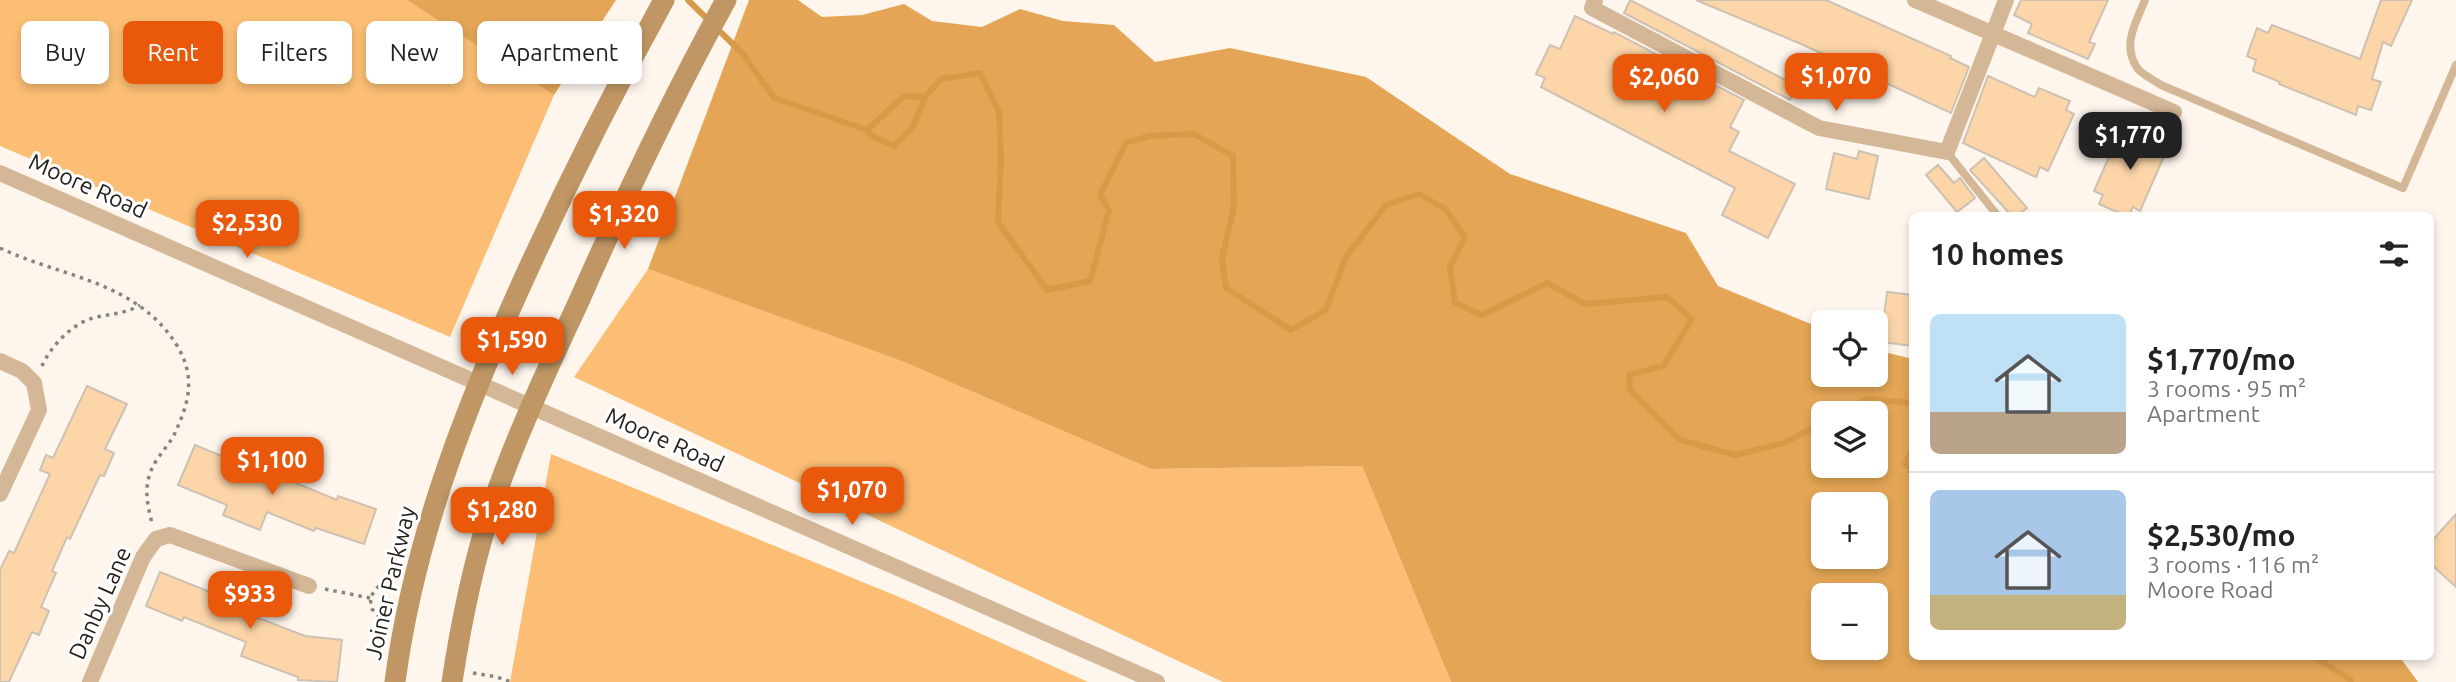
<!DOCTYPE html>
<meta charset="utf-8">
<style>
:root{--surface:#fff;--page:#f6f6f6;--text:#222;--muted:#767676;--line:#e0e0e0;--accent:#ea580c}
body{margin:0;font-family:Ubuntu,sans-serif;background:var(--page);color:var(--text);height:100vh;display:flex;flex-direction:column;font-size:26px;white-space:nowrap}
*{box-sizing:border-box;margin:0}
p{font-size:23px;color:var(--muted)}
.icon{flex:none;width:38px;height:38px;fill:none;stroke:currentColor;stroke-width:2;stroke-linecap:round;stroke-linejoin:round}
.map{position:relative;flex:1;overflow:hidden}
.sheet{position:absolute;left:1909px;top:212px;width:525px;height:448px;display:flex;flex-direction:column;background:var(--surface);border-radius:10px;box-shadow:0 4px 10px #0003}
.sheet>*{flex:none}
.top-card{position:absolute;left:21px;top:21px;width:665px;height:63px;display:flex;gap:14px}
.fabs{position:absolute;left:1811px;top:310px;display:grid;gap:14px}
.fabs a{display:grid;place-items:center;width:77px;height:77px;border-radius:10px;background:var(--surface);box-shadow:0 4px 10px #0003;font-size:35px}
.price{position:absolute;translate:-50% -60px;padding:0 16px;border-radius:14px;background:var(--accent);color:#fff;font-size:23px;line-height:46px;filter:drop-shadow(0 2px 4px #0008)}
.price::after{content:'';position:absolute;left:50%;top:42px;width:21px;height:16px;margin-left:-10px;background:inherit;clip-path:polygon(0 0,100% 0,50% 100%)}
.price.on{background:#222;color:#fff}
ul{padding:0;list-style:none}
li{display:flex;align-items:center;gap:21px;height:175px;padding:0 21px}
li+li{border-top:2px solid var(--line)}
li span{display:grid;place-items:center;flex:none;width:196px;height:140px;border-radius:10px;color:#555}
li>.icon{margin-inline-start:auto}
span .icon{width:84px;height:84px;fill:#fffc;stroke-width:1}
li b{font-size:30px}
h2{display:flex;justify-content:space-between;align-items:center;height:84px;padding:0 21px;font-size:30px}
.tag{padding:0 24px;border-radius:10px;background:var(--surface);box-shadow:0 4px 10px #0003;font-size:24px;line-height:63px}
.tag.on{background:var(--accent);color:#fff}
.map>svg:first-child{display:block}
</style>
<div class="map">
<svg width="2456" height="682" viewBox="0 0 2456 682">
<rect width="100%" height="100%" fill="#fef6ed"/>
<g fill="#fbbe74">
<polygon points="0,0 436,0 554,95 450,337 0,146"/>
<polygon points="648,269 904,362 1151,469 1362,466 1451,682 1223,682 574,377"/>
<polygon points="551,454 904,599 1088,682 510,682"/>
</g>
<g fill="#e4a656" fill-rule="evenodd">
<polygon points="407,0 616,0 554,95"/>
<path d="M749,0H798L822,17L862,15L904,4L932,21L982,27L1020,9L1063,21L1114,25L1155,62L1230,48L1366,77L1510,174L1686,233L1718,286L1823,329L1824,374H1876V350L1913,359V656H2399L2418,682H1451L1362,466L1151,469L904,362L648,269ZM1824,413H1876V466H1824ZM1824,504H1876V556H1824ZM1824,595H1876V648H1824Z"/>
</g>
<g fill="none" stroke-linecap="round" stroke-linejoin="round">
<g stroke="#d79a49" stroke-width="6">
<polyline points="688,0 744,55 774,98 867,130 904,96 925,97 941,79 980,73 999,112 1001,159 998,222 1047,290 1090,281 1109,210 1100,195 1126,143 1149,136 1194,134 1233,156 1234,207 1222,258 1226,288 1291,330 1326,310 1346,257 1386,205 1419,194 1445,209 1465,237 1450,267 1455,303 1482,315 1547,283 1585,304 1667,297 1692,319 1663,366 1629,375 1630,390 1680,440 1735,455 1784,443 1824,422"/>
<polyline points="867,130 872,136 894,146 913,127 925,97"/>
<polyline points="1912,403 1913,419"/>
<polyline points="1841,413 1867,399 1913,403"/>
<polyline points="1913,449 1905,464 1913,471"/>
<polyline points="2313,656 2351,680 2351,682"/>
</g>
</g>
<g fill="#fcd6a9" stroke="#cec1b2" stroke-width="2">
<polygon points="1630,0 1797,86 1790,100 1624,13"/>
<polygon points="1696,0 1826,0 1951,56 1950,58 1969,67 1951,113 1799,43"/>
<polygon points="2021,0 2108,0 2089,42 2095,44 2088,59 2028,33 2032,24 2014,15"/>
<polygon points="2381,0 2412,0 2391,46 2383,42 2372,79 2381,82 2371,110 2358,106 2356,115 2279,84 2280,82 2253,71 2256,60 2247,56 2257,28 2268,33 2272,25 2360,59"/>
<polygon points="1575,16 1613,34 1614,32 1744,100 1730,127 1739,132 1729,151 1795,184 1768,238 1722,215 1735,188 1541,87 1545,78 1536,74 1550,45 1560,49"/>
<polygon points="1988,76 2035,97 2039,88 2070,101 2066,110 2074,114 2048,171 2040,167 2036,177 1963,143"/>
<polygon points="2131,128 2161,141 2157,151 2165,154 2140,211 2133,207 2129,215 2124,215 2099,204 2103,195 2094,191 2119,134 2126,138"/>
<polygon points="1859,151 1878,156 1869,199 1826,189 1834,153 1857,159"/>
<polygon points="1984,158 2027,208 2018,215 2011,215 1970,170"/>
<polygon points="1938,165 1954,183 1960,178 1975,198 1957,212 1926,175"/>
<polygon points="1887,292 1913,295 1913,346 1881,342"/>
<polygon points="87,386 127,404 105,449 114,453 104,476 100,475 70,539 67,537 52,571 56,573 41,607 49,611 39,635 32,632 9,682 0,682 0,570 9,551 14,553 50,474 40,470 46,455 53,458"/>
<polygon points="195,445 243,465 245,462 337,500 338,496 376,509 364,544 316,528 314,531 267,512 260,530 223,515 227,505 178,485"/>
<polygon points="2456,514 2456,587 2431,564 2431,542"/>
<polygon points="160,572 245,606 243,612 305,636 342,640 337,682 298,680 298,677 241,656 246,642 184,617 182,621 146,606"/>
</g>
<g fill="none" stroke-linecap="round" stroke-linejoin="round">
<g stroke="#8b847d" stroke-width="3.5" stroke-dasharray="3.5 5" stroke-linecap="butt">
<path d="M0,248C61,277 136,281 176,344C196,376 190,401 174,435C169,444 162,452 156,461C143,482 146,500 152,523"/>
<path d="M42,366C50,347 73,323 93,318C109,314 125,314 140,305"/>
<polyline points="325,589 370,598"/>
<path d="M387,620H382L372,609L370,598C376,588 382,580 394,581"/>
<polyline points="473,673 497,677 511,682"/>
</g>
<g stroke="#d3b796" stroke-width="8">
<path d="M2145,0C2136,22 2121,46 2138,69C2143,75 2154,80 2161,85L2403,188L2456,65"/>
<polyline points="1947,152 1997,215"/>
</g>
<g stroke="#d3b796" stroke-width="16">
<polyline points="1595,0 1592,8 1819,128 1947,152 2006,0"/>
<polyline points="1915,0 2174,112"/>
<polyline points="0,173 1157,682"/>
<polyline points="0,361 22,371 34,383 39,410 0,494"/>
<polyline points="90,682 143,557 156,539 170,535 309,586"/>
</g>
<g stroke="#bf9664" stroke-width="21">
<path d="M395,682C413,545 461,419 517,294C562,194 611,96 664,0"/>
<path d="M452,682C461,623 473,563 492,506C516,436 548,368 579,301C624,199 672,98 726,0"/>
</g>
</g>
<g text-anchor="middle" stroke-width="6" stroke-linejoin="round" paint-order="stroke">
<g font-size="23" fill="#26211c" stroke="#fff">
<text transform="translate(88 186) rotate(24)" y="8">Moore Road</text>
<text transform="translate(665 440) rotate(24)" y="8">Moore Road</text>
<text transform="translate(390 583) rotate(-77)" y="8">Joiner Parkway</text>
<text transform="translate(100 603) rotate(-66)" y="8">Danby Lane</text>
</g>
</g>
</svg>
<div class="fabs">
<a><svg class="icon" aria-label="locate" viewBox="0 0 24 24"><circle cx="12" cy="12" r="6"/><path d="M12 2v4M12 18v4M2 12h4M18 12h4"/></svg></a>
<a><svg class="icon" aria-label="layers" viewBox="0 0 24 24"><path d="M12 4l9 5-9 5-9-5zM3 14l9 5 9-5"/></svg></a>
<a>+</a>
<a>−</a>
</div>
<b class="price" style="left:1836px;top:113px">$1,070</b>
<b class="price" style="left:1664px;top:114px">$2,060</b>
<b class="price on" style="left:2130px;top:172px">$1,770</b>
<b class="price" style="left:624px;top:251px">$1,320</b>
<b class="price" style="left:247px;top:260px">$2,530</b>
<b class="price" style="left:512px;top:377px">$1,590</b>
<b class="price" style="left:272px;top:497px">$1,100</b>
<b class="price" style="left:852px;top:527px">$1,070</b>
<b class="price" style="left:502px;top:547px">$1,280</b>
<b class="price" style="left:250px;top:631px">$933</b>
<div class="top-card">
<a class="tag">Buy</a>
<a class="tag on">Rent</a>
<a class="tag">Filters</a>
<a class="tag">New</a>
<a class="tag">Apartment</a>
</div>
<section class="sheet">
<h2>10 homes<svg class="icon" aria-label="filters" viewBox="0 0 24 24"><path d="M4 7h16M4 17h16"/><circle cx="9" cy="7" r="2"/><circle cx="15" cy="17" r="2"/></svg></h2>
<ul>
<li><span style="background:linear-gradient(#bfe0f5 70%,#b9a48a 0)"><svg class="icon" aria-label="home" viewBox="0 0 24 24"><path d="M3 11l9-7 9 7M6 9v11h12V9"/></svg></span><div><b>$1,770/mo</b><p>3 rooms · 95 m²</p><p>Apartment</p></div></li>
<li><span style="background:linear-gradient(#a9c7e8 75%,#c2b280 0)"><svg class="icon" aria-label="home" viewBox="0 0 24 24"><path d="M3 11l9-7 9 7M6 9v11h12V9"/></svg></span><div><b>$2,530/mo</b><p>3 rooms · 116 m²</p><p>Moore Road</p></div></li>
</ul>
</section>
</div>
